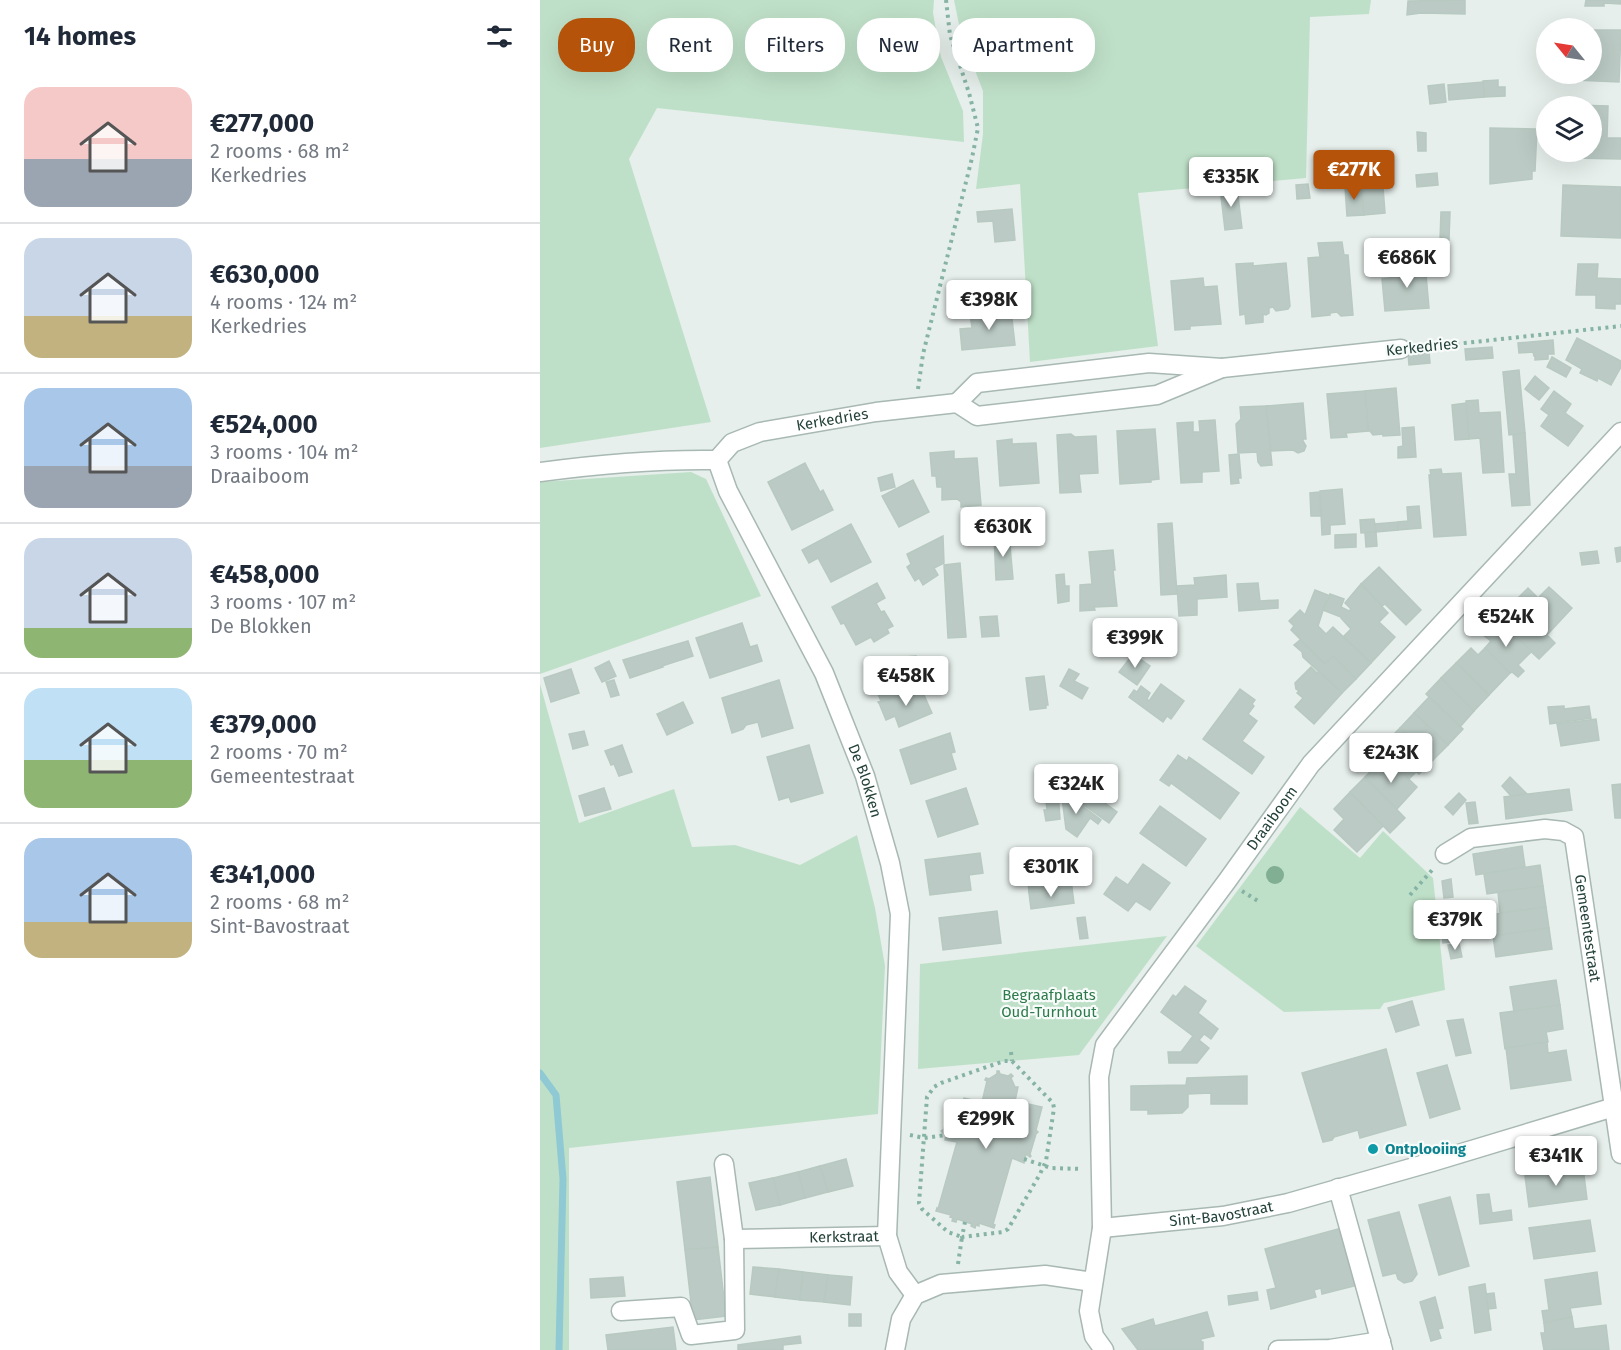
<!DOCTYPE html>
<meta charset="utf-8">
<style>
:root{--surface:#fff;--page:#f2f2f3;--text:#1f2937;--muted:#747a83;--line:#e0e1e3;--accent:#b45309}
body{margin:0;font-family:"Fira Sans",sans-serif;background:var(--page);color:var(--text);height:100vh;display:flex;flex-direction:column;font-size:22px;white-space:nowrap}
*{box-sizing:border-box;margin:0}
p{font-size:20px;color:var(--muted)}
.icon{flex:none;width:33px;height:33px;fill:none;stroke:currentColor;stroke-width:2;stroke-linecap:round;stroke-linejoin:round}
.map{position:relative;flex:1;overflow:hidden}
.side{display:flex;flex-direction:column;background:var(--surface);width:540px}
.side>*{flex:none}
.hud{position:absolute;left:18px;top:18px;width:570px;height:54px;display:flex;gap:12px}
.needle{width:39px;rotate:300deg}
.buttons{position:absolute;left:996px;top:18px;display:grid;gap:12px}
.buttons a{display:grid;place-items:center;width:66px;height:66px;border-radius:50%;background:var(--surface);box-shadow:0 6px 24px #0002;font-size:30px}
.price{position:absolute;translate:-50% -51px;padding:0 14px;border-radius:6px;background:#fff;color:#222;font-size:20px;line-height:39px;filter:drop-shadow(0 2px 3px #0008)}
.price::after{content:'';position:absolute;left:50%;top:36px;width:18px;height:14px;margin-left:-9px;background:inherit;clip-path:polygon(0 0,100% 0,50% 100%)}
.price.current{background:var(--accent);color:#fff}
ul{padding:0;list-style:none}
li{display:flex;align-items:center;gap:18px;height:150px;padding:0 24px}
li+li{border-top:2px solid var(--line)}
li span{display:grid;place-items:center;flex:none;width:168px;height:120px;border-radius:18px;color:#555}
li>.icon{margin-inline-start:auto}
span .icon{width:72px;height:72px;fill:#fffc;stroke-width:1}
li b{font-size:26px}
h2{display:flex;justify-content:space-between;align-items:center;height:72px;padding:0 24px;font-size:26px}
.pill{padding:0 21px;border-radius:24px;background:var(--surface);box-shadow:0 6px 24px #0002;font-size:21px;line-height:54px}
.pill.current{background:var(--accent);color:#fff}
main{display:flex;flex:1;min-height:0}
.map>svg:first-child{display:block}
</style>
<main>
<section class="side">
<h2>14 homes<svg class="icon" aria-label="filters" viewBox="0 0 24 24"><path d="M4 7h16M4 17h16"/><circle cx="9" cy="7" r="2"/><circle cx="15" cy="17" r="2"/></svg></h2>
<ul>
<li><span style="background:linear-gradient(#f6c9c9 60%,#9aa5b1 0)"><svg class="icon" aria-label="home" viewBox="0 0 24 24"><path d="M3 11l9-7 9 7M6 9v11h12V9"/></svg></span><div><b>€277,000</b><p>2 rooms · 68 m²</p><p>Kerkedries</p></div></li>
<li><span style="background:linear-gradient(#c9d6e8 65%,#c2b280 0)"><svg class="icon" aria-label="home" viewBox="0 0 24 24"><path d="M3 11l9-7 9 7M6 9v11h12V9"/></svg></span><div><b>€630,000</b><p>4 rooms · 124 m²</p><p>Kerkedries</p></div></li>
<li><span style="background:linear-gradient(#a9c7e8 65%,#9aa5b1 0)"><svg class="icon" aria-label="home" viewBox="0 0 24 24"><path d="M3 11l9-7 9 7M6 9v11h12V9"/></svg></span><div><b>€524,000</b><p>3 rooms · 104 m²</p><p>Draaiboom</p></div></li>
<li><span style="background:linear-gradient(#c9d6e8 75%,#8fb573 0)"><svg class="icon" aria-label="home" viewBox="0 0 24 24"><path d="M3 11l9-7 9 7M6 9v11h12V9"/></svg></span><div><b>€458,000</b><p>3 rooms · 107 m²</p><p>De Blokken</p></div></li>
<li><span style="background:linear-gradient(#bfe0f5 60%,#8fb573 0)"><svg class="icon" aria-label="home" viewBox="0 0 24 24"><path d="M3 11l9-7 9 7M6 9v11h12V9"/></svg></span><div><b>€379,000</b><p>2 rooms · 70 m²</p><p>Gemeentestraat</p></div></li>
<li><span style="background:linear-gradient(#a9c7e8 70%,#c2b280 0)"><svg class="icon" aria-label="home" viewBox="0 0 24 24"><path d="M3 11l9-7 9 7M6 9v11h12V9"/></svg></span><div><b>€341,000</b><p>2 rooms · 68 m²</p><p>Sint-Bavostraat</p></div></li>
</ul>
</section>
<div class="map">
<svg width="1081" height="1350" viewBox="0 0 1081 1350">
<rect width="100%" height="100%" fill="#e6efeb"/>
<g fill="#bfe0c8">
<polygon points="0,0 394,0 393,13 401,57 423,111 424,142 117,108 89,159 171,422 0,448"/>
<polygon points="414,0 831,0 829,14 770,17 766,178 598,193 618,346 490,362 480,184 436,189 443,134 443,91 421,34"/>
<polygon points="151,472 166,479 221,596 0,674 0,482"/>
<polygon points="0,684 39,823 134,789 152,847 195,845 260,865 317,835 335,908 345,966 338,1114 29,1148 29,1350 0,1350"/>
<polygon points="760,807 820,858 843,831 893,878 905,990 844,1003 840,1009 744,1012 656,946"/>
<polygon points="627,936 539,1055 378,1069 380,964"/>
</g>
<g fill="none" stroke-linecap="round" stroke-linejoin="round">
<polyline stroke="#8ec9d4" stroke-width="7" points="0,1073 16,1095 23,1179 19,1350"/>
</g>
<g fill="#bbcac4" stroke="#b8c9c2" stroke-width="1.5">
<polygon points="925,0 925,14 881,13 867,15 868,1"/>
<polygon points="1046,0 1081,0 1081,4 1064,3 1064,6 1045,6"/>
<polygon points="1052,30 1081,30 1079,82 1035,80 1036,74 1052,74"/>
<polygon points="958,80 958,87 965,87 965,96 944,97 943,81"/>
<polygon points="943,82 944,97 909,100 908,85"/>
<polygon points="904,84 906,102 890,104 888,86"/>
<polygon points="1035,105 1068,106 1067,138 1081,138 1081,159 1033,158 1034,152 1052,152 1052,106 1035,106"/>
<polygon points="950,128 997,129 995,171 992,171 992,179 950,184"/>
<polygon points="877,132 886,133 886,151 878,151"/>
<polygon points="897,173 898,185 877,187 876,175"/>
<polygon points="842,174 845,213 824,215 820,176"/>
<polygon points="768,184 770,198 757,199 756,185"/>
<polygon points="1023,185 1081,187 1081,238 1021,236"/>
<polygon points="821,186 824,215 807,216 805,187"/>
<polygon points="697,187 702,228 685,230 680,188"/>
<polygon points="472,209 475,240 455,242 453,221 438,222 437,212"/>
<polygon points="901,212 910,212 909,240 900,240"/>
<polygon points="802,242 804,255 808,255 813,315 801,316 797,312 790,313 790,315 772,317 768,258 780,257 778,243"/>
<polygon points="713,263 713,266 746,263 750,306 748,309 736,311 733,307 729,308 729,313 726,315 723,314 723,322 706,324 705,314 700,315 696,264"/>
<polygon points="885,263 889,308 845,311 842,279 857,277 856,267"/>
<polygon points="1038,264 1058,264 1057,278 1081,279 1081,304 1075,304 1075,309 1056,308 1056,295 1036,295"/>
<polygon points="663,278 664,287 677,286 681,324 650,326 650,329 635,330 631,281"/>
<polygon points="471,310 475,345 422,350 420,329 432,328 430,314"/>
<polygon points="1037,338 1081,361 1081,367 1071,385 1058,378 1057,381 1040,373 1042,369 1026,360"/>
<polygon points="1013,340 1014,354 1008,354 1008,359 995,360 995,356 994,356 993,352 979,353 978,343"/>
<polygon points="952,347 953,358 926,360 925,349"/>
<polygon points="889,352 890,363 869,365 868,354"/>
<polygon points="1012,357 1031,368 1026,377 1007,367"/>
<polygon points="979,370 985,433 969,435 963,372"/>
<polygon points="995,376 1009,388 999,400 985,389"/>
<polygon points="856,388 860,435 843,436 843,434 833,435 830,431 828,431 825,391"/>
<polygon points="825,391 828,431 806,433 807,437 791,438 787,394"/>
<polygon points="1014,391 1031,404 1025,413 1043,426 1028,446 1001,426 1009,415 1001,409"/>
<polygon points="938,400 939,413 960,412 964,472 943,473 940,438 929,439 926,401"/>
<polygon points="763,403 766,439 763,439 763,441 766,446 764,451 758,453 753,450 731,451 726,406"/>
<polygon points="926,403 929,439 915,440 912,405"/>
<polygon points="726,406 732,465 721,466 718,462 717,452 698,453 696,424 701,419 700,407"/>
<polygon points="675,420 679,471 662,472 662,482 641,483 637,423 653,422 653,432 660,432 659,421"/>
<polygon points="874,427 876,457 858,458 858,447 863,446 862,428"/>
<polygon points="615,429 619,479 611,480 611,482 580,484 577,431"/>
<polygon points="985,433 990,505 972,506 969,474 976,474 973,435"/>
<polygon points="531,434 535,437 556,436 558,473 539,474 541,492 520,493 517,435"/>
<polygon points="472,439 472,444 496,443 499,483 460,486 457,441"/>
<polygon points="414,451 414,459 437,458 441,505 421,507 421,502 417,499 402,500 402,487 397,487 396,476 392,476 390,453"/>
<polygon points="699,454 701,478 698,478 699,483 691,484 689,455"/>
<polygon points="265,463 280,492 283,490 293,510 252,530 228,482"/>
<polygon points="901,469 902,474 921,473 926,535 894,537 889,475 891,475 890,470"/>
<polygon points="352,474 355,487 341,491 338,478"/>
<polygon points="373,480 389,512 359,527 342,496"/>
<polygon points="802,489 805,524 790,525 790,534 782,535 780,491"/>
<polygon points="779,492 781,516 771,516 770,493"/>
<polygon points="879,506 881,528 858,530 858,522 868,521 867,507"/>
<polygon points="834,519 836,532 821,533 820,520"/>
<polygon points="858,522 858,530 836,532 835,524"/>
<polygon points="632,523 637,594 621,595 618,524"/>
<polygon points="311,524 331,562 291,582 278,558 269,563 262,550"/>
<polygon points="836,532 837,546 826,547 825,533"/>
<polygon points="816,534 816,547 795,548 795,535"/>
<polygon points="469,535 473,579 456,580 454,536"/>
<polygon points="403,536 404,563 394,568 398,575 383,585 379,578 375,581 367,567 371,564 367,554"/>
<polygon points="1081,547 1081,561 1077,562 1075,548"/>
<polygon points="573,550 575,570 573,570 577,606 554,607 555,610 540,611 540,585 552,584 549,552"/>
<polygon points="1057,551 1059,563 1042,565 1040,553"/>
<polygon points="420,563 426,637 408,638 404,565"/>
<polygon points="839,567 881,610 866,625 845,604 842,606 821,584"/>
<polygon points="524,574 525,586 529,586 529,601 518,603 516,575"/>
<polygon points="686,575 687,597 657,599 657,615 639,616 637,586 655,585 654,578"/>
<polygon points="337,583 345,598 336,603 341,612 344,611 353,626 347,629 349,633 334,642 331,637 316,645 304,623 301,624 292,607"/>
<polygon points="718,583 720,601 738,600 738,608 699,611 697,584"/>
<polygon points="821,584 848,613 839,622 855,637 831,663 803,637 811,629 801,618 801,617 783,610 790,594 804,599 801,607 809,611 811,609 805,603"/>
<polygon points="1009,587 1032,608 1007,635 974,602 988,588 998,598"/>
<polygon points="775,590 790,596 787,602 786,601 778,626 786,634 793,627 831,663 816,679 793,656 785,664 751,630 754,626 749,621 760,610 765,615"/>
<polygon points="974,602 1015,643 999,659 957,620"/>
<polygon points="457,616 459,636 442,637 440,617"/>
<polygon points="957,620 992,651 978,665 984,671 978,677 972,672 970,673 945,648 951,641 943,635"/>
<polygon points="202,623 210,647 217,645 222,661 170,678 156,638"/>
<polygon points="760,640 785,664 793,656 816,679 802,693 763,657 762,652 754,645"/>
<polygon points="148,641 153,656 122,666 123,667 90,678 83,660"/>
<polygon points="931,648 938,655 945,648 970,673 949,695 916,663"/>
<polygon points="593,654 610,666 597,685 579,672"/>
<polygon points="376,656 377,673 361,677 367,691 339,703 338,702 341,701 331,678 356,667 354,658"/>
<polygon points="69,661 76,676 62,682 55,668"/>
<polygon points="916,663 949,695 934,711 901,678"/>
<polygon points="771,667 777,673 779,671 802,693 774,724 755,707 763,698 757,693 759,691 756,689 755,683"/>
<polygon points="31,669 39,693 11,702 4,678"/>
<polygon points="529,669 539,674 534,681 548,688 542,699 520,686"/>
<polygon points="504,676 508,705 506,705 506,708 490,710 486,678"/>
<polygon points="901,678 934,711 920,727 886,694"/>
<polygon points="74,680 79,695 71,697 66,682"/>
<polygon points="239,680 253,728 222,737 218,722 206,725 203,729 192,733 182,698"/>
<polygon points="621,684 644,701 631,719 627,716 623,722 589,697 594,690 597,692 601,686 610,693 607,699 609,701"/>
<polygon points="380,686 392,713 359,727 355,716 346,720 339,703"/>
<polygon points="700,689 715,700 712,704 714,706 708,714 717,721 702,741 724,757 712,774 663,739"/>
<polygon points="889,697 923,729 908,745 874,713"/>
<polygon points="143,702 153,723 127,735 117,714"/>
<polygon points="1024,706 1024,709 1049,706 1051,718 1010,724 1008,707"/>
<polygon points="874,713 908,745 893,760 860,728"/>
<polygon points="1056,719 1059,740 1021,746 1017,724"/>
<polygon points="860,728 893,760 879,774 876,772 869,779 850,761 856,754 845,743"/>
<polygon points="44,731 48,745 33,749 29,734"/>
<polygon points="410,733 415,752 411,753 416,769 371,784 360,750"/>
<polygon points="82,745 92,772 79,776 74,764 71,765 65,751"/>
<polygon points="269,745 283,793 251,802 249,797 239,800 227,757"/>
<polygon points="638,755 647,761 649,757 699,793 680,819 631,783 629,786 620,780"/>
<polygon points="850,761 877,787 857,809 825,777 839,763 844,768"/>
<polygon points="527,768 544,781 538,790 521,777"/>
<polygon points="825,777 865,818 850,833 810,792"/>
<polygon points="970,777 987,794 971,796 962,786"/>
<polygon points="1081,784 1081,818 1075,818 1072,785"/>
<polygon points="64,788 71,809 45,816 39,796"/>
<polygon points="426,788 438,824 398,837 386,801"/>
<polygon points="546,789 577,812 569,823 538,801"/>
<polygon points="1029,789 1032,810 966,819 964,797"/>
<polygon points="521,790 561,820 558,824 550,818 537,837 526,829"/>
<polygon points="518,791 520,819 506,821 504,810 507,810 505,792"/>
<polygon points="810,792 843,826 817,852 794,830 804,819 794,809"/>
<polygon points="919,793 926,800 913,815 905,807"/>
<polygon points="935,802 938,823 929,824 926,803"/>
<polygon points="620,806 666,839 646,866 600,833"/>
<polygon points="982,846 985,867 936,875 933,854"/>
<polygon points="440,853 443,873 429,875 431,890 390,895 385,860"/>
<polygon points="519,859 519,863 528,862 532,888 489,893 488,880 502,878 500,862"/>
<polygon points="603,864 630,883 610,910 596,901 588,911 564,894 576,877 588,885"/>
<polygon points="1000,865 1003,886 947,894 944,874"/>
<polygon points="911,879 913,897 904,898 902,881"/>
<polygon points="1003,886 1006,907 960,913 958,892"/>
<polygon points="532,888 534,903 491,909 489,893"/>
<polygon points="916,904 917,915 900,919 899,906"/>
<polygon points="1006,907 1009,928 953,936 950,915"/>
<polygon points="457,911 461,943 403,950 399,918"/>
<polygon points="545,917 548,938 540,939 537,918"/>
<polygon points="1009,928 1012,949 956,957 953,936"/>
<polygon points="916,930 918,941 903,943 902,932"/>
<polygon points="919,943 922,957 911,959 908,945"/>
<polygon points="1016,980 1020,1005 974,1012 970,987"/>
<polygon points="645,986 666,1001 658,1013 678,1029 671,1039 664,1034 659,1040 669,1048 657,1063 629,1063 628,1052 641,1052 653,1036 621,1012 633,995 636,997"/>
<polygon points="872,1001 879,1025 856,1032 848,1008"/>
<polygon points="1020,1005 1023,1029 1006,1032 1008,1042 965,1049 960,1013"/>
<polygon points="923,1019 931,1053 916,1056 907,1021"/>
<polygon points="1007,1042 1008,1053 1026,1050 1031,1080 971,1089 966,1048"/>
<polygon points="846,1049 866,1125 820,1138 818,1130 794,1137 792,1140 783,1142 762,1073"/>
<polygon points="907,1065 920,1109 890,1118 877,1073"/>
<polygon points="457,1071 459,1071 460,1074 468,1076 471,1074 473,1076 471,1078 475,1087 478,1087 475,1101 502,1107 496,1130 498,1132 496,1134 490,1154 491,1156 490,1157 486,1154 484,1163 472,1158 453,1224 455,1225 454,1228 439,1223 439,1226 436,1225 435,1228 431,1226 432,1224 417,1219 416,1222 412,1221 413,1218 410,1217 411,1215 396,1211 397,1208 398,1209 417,1142 405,1140 407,1132 403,1133 401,1131 404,1129 409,1108 408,1105 410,1104 412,1106 420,1109 424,1098 442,1102 447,1081 445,1080 446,1078 449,1079 457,1074"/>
<polygon points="707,1076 707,1104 671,1104 671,1093 648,1094 648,1107 642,1113 608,1114 608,1110 591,1110 591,1086 646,1085 647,1078"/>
<polygon points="306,1159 313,1186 288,1192 280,1166"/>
<polygon points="280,1166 288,1192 265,1198 258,1172"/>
<polygon points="1043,1167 1047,1199 989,1207 985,1176"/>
<polygon points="258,1172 265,1198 240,1205 233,1178"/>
<polygon points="170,1177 178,1247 145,1250 137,1182"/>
<polygon points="233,1178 240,1205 216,1210 209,1183"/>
<polygon points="949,1194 952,1213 971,1210 972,1220 940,1224 937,1195"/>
<polygon points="910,1197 929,1266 899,1275 879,1205"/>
<polygon points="859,1212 877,1274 872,1281 864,1283 858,1279 856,1273 843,1276 828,1220"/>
<polygon points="1050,1220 1055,1251 994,1259 989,1228"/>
<polygon points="802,1228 818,1285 782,1294 781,1288 774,1290 776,1297 731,1309 727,1290 736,1288 725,1249"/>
<polygon points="178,1247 186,1316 153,1320 145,1250"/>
<polygon points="213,1267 239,1269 235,1297 210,1294"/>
<polygon points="239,1269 263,1272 260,1300 235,1297"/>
<polygon points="263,1272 288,1275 284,1302 260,1300"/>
<polygon points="1057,1272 1061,1304 1030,1308 1032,1317 1004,1323 1002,1311 1009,1310 1005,1280"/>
<polygon points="288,1275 312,1277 310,1305 284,1302"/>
<polygon points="83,1277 85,1296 51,1298 50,1279"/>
<polygon points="945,1284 951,1330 935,1333 929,1287"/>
<polygon points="717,1292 718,1300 689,1305 688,1296"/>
<polygon points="954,1293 956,1308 948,1309 946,1294"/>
<polygon points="895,1297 903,1328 898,1329 901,1338 891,1341 880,1302"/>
<polygon points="667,1312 674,1336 661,1339 661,1342 663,1342 663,1350 598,1350 582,1329 613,1319 615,1326"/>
<rect x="309" y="1314" width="12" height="12"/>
<polygon points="1032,1317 1034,1329 1066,1325 1069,1350 1004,1350 1001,1333 1005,1333 1004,1323"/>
<polygon points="133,1327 136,1350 68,1350 66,1335"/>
<polygon points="260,1336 261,1343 243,1345 243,1350 198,1350 198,1345"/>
</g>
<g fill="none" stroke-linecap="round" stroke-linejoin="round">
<g stroke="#a8b8b2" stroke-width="21">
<g id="minor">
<polyline points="417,403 437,383 609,363 682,368 861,349"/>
<path id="s1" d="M177,460L188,491L284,673L325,776L350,863L360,914L347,1236L358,1272L375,1295"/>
<path id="s2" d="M177,460L192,443L220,432L336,412L417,403L437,416L617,395L682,368"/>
<path d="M0,472C59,464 118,459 177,460"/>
<path id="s3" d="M905,854L931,838L1005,829L1023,831L1034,837L1081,1154"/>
<polyline points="798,1188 843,1350"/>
<path id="s4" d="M562,1228L683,1216L748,1203L892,1162L1074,1107L1081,1106"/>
<path id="s5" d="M194,1239L347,1236"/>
<polyline points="81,1311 141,1307 151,1335 195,1330 194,1239 184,1164"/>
<polyline points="355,1350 361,1319 375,1295 401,1284 505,1275 553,1282"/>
<path id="s6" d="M564,1350L554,1336L549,1311L562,1228L559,1077L565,1045L687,881L771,764L1081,432"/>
<polyline points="738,1350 790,1349 841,1341"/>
</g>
</g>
<g stroke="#86b3a5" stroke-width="4" stroke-dasharray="3 4.5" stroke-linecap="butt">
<polyline points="879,348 1081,326"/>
<polyline points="378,389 383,354 432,158 438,128 429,93 410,35 406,0"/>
<polyline points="702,891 718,901"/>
<polyline points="870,895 893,869"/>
<polyline points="471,1052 472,1061"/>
<polyline points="370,1135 384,1138 406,1135"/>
<polyline points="484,1159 511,1168 542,1169"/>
<polyline points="418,1264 422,1237 408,1232 382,1209 379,1203 387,1097 394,1087 401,1083 464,1061 472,1061 513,1103 514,1108 506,1161 500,1174 468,1229 463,1232 422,1237 425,1222"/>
</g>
<use href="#minor" stroke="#fff" stroke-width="18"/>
</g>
<circle fill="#80af93" cx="735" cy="875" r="9"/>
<circle fill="#0f9aa8" stroke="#f7fbf9" stroke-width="2" cx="833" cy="1149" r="6"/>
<g text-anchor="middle" stroke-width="4.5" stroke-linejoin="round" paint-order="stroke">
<g font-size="15" fill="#24423a" stroke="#f7fbf9">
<text transform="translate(882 347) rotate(-6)" y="5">Kerkedries</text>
<text dy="5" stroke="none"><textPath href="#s2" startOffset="126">Kerkedries</textPath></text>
<text dy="5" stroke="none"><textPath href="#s1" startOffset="354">De Blokken</textPath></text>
<text dy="5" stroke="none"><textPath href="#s6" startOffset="592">Draaiboom</textPath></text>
<text dy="5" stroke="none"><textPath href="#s3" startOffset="228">Gemeentestraat</textPath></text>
<text dy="5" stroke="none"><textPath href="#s4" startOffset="120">Sint-Bavostraat</textPath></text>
<text dy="5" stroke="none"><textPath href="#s5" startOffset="110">Kerkstraat</textPath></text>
</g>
<g font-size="15" fill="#2d7a4b" stroke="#f7fbf9">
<text x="509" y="1000">Begraafplaats<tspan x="509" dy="17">Oud-Turnhout</tspan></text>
</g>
<g font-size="15" font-weight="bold" fill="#0d838f" stroke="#f7fbf9" text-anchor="start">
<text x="845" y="1154">Ontplooiing</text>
</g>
</g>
</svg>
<div class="buttons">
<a><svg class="needle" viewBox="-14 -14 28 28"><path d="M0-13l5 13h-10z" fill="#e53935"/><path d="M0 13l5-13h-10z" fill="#747a83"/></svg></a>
<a><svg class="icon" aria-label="layers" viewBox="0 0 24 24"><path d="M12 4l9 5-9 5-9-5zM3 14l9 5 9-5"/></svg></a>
</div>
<b class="price current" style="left:814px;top:201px">€277K</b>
<b class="price" style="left:691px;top:208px">€335K</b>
<b class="price" style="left:867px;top:289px">€686K</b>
<b class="price" style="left:449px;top:331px">€398K</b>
<b class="price" style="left:463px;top:558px">€630K</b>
<b class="price" style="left:966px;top:648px">€524K</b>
<b class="price" style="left:595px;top:669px">€399K</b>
<b class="price" style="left:366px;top:707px">€458K</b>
<b class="price" style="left:851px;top:784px">€243K</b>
<b class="price" style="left:536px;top:815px">€324K</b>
<b class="price" style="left:511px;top:898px">€301K</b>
<b class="price" style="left:915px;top:951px">€379K</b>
<b class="price" style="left:446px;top:1150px">€299K</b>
<b class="price" style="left:1016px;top:1187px">€341K</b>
<div class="hud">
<a class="pill current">Buy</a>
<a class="pill">Rent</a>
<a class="pill">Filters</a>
<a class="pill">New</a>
<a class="pill">Apartment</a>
</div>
</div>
</main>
